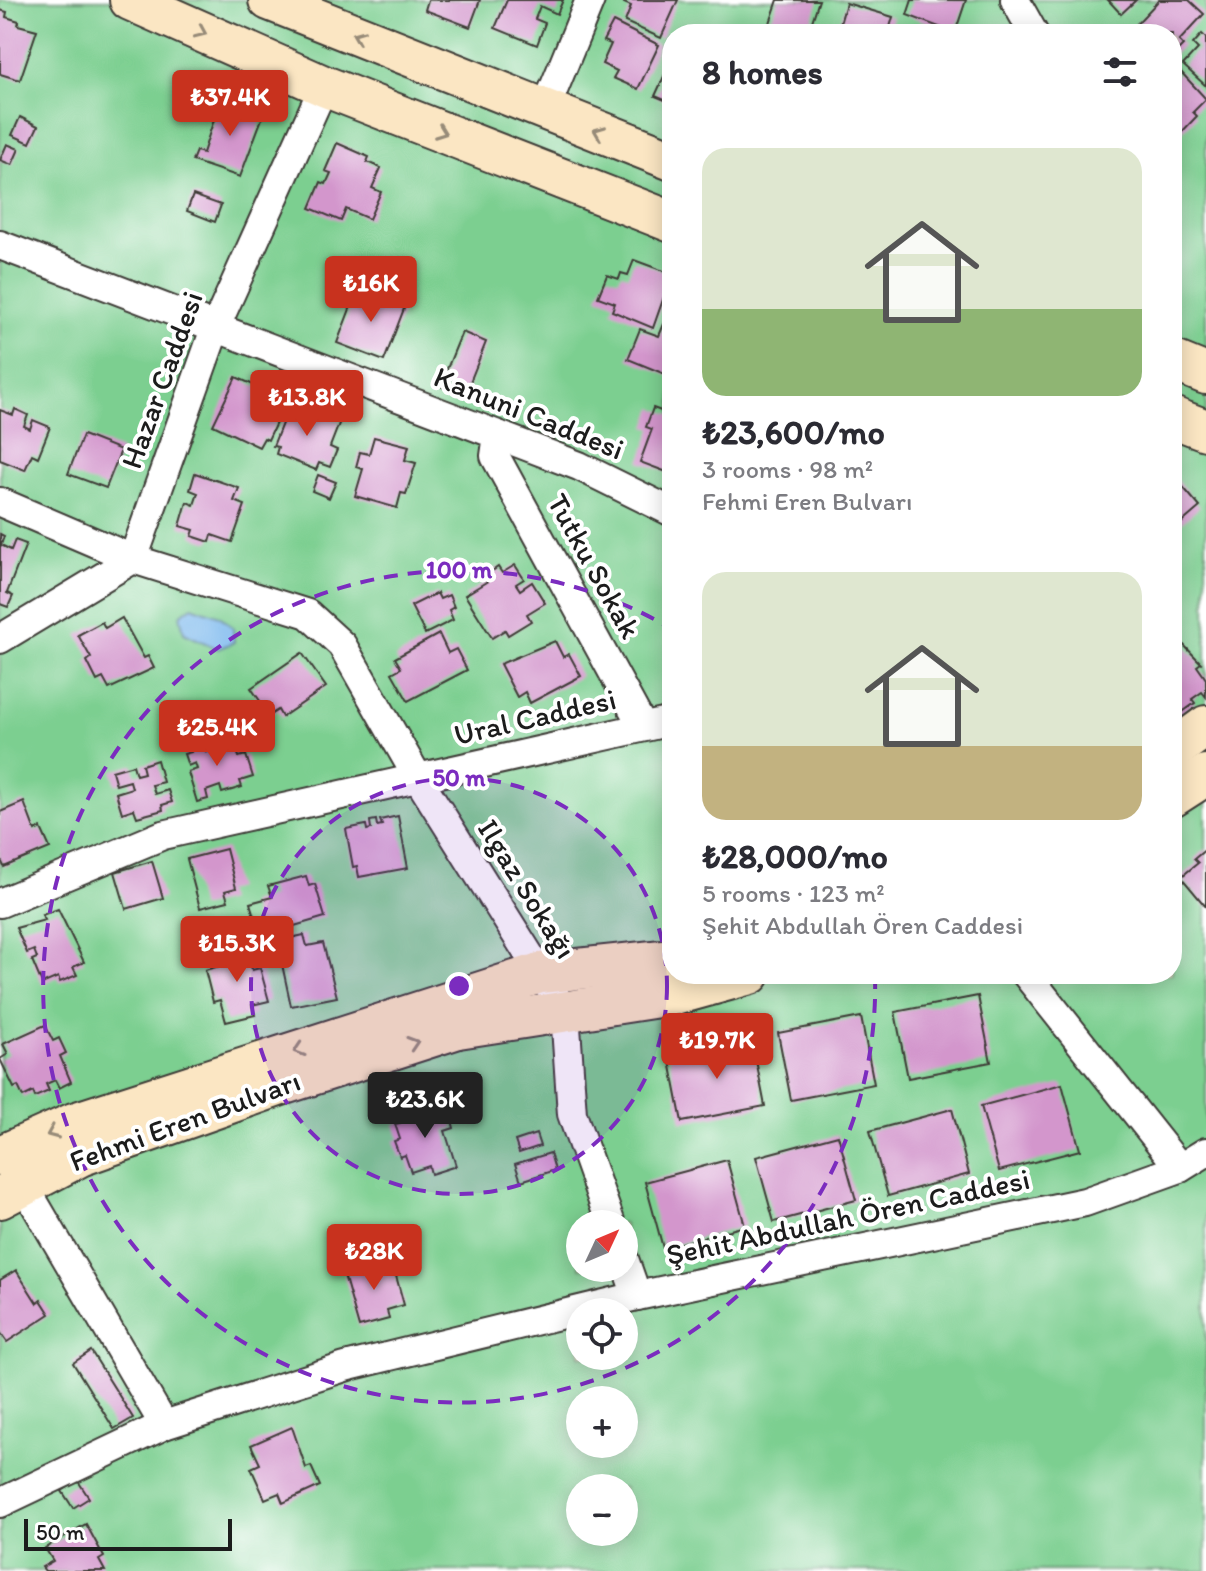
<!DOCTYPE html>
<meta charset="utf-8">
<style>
:root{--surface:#fff;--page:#f7f7f7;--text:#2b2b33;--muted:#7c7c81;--accent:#c8321e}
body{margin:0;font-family:Itim,sans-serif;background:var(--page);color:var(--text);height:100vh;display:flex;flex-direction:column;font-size:30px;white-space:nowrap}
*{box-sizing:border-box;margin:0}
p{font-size:26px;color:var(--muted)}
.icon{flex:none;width:44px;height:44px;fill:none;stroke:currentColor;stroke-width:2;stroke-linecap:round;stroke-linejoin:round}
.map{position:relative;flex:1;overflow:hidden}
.drawer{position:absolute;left:662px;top:24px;width:520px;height:960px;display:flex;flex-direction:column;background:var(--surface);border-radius:32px;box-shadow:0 4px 20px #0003}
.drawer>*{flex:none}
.needle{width:52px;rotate:46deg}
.buttons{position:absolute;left:566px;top:1210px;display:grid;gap:16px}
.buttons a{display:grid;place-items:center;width:72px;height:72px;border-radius:50%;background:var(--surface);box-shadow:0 4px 20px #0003;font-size:40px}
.scale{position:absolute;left:24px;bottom:20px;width:208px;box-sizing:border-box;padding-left:8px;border:4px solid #1c1c1c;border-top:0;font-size:22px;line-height:28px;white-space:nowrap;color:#1c1c1c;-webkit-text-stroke:6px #fff;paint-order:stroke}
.price{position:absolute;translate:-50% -68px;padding:0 18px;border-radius:8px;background:var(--accent);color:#fff;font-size:26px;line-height:52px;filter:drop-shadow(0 2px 4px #0008)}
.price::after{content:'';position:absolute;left:50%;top:48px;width:24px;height:18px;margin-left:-12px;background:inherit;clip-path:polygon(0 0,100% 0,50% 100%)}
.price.on{background:#222;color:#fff}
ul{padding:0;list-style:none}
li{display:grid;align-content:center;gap:16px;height:424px;padding:0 40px}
li span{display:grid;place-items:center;height:248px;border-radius:24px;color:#555}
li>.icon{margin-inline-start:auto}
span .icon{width:144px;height:144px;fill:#fffc;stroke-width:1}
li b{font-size:34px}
h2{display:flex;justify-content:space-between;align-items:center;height:96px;padding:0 40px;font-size:34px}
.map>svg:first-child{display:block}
</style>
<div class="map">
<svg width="1206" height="1571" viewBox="0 0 1206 1571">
<rect width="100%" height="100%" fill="#fff"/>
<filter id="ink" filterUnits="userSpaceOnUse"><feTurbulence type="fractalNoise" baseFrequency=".0125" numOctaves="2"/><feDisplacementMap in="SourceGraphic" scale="16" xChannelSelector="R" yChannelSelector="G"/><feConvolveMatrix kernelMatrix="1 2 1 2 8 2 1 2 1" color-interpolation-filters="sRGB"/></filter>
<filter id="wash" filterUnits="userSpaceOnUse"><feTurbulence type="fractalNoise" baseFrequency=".006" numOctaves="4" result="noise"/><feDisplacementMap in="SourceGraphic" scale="32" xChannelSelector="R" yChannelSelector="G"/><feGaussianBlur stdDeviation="1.8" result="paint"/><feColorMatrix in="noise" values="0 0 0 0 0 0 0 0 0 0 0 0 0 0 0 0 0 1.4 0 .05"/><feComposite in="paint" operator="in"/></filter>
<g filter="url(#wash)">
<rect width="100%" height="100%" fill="#f5e2c9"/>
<path fill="#7ccf90" stroke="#4c7656" stroke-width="2" fill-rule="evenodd" d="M0,0H1206V1571H0ZM672,34H1172V974H672ZM580,1224H624V1268H580ZM580,1312H624V1356H580ZM580,1400H624V1444H580ZM580,1488H624V1532H580Z"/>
<polygon fill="#7ab8ed" stroke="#4b6a84" stroke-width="2" points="192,606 220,616 233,628 234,642 218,649 184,633 180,615"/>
<g id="blocks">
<g fill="#d396cc">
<polygon points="428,0 480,0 470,27 425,10"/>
<polygon points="507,0 563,0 557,14 540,6 535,19 545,23 537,45 495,28"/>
<polygon points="625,0 678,0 661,38 625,22 631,6 624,3"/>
<polygon points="778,0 819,0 808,34 792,34 769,26"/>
<polygon points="912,0 966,0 955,33 907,15"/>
<polygon points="1108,0 1136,0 1121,14"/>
<polygon points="1159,0 1189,0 1204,14 1179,41 1183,45 1172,56 1172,34 1133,34 1130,31"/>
<polygon points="846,3 893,17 888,34 837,34"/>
<polygon points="0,10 7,12 6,17 19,21 18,25 37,30 20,80 0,74"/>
<polygon points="613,22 659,45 638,89 613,78 617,71 602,64 611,44 603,41"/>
<polygon points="1202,34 1206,38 1206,86 1183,65 1198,49 1193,44"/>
<polygon points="672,59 672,103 655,96"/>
<polygon points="1180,71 1206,99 1193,112 1197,116 1179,135 1172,128 1172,79"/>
<polygon points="221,98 264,113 240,177 192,161 196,151 203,153"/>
<polygon points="20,117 38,126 30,143 12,135"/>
<polygon points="337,143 369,157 367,162 381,168 372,188 381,192 369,219 346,209 341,221 310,208 321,182 326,184 331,173 325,171"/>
<polygon points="7,144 19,149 12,165 0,160"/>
<polygon points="193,195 221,205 215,222 187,211"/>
<polygon points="634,260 672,274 653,328 612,311 615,303 598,297 607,275 619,279 621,273 628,275"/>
<polygon points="371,272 393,281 388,294 366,285"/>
<polygon points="358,288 405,306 384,361 337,343"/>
<polygon points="664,324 672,327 666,343 672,345 672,377 628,359 640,329 659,336"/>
<polygon points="462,332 486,342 464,397 440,386"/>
<polygon points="236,377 282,398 276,410 281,412 268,440 264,438 259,447 213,425"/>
<polygon points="297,404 340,421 330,447 337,450 330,467 319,463 316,470 276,454 278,447 273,446 285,416 291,419"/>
<polygon points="653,408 672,415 672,474 640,462 652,429 646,427"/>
<polygon points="15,409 28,415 24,426 30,429 33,420 50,427 38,457 32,454 25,470 0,460 0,410 13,415"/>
<polygon points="83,435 121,450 106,488 68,474"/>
<polygon points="374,437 409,446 405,460 416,463 406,494 401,493 397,508 355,496 363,469 356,467 360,452 369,454"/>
<polygon points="195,473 239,488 234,501 245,505 232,542 212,535 210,542 192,536 194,530 180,526 187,502 194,505 198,493 190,490"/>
<polygon points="1172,474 1200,507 1172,531"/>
<polygon points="318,475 336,482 329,498 312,491"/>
<polygon points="0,534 4,536 1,545 11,550 15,540 26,544 7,593 13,596 8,607 0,604"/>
<polygon points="515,565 524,579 516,584 520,590 532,582 545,603 527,614 531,621 508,635 505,630 492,638 465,595 491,579 488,574 498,567 502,573"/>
<polygon points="437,593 440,599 449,595 454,607 449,610 453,620 425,634 411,606"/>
<polygon points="122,618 144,658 148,656 154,668 109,689 103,678 97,681 87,661 91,658 78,635 102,622 105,628"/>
<polygon points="439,634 448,653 456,649 467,670 408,701 392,673 401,668 395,658"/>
<polygon points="1178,639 1201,663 1197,666 1206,679 1206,697 1202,692 1192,699 1195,703 1174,718 1172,643"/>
<polygon points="555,641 563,657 569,654 581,676 530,703 525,692 517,697 500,664"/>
<polygon points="302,653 326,687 282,717 278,710 270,715 251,688"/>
<polygon points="232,737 239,757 246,755 253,777 240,781 242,787 222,793 220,786 206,791 208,799 197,802 188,772 197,769 195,763 188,766 184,754 191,752 189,745 206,740 206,752 215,749 213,742"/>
<polygon points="157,760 163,782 152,785 155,794 168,790 172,802 162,805 163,810 137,817 134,809 122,813 116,793 132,788 130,781 116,785 112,771 133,765 136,775 144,773 142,765"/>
<polygon points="24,802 35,831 41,828 50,848 4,867 0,858 0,812"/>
<polygon points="398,816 408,868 359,877 357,866 353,867 346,829 366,825 367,830 371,829 370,821 376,820 377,826 382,825 380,820"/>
<polygon points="226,849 236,888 225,891 228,901 200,908 187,859"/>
<polygon points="1206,849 1206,907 1181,877 1198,863 1194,859"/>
<polygon points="152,861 163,898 126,909 115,872"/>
<polygon points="306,876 309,886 315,884 325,917 260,936 250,903 272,897 268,886"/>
<polygon points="58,909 84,962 73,967 77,975 60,982 58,977 42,984 32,960 37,958 34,950 27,953 16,928 45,920 42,915"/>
<polygon points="217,925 225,942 205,951 197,934"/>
<polygon points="304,935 307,946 323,943 337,997 291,1006 277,941"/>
<polygon points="251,946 255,961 250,962 252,970 260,968 269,1001 252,1005 255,1015 226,1022 220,1000 213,1002 205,970 223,965 219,954"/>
<polygon points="978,996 991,1062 908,1078 895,1012"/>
<polygon points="861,1017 874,1084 791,1100 778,1033"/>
<polygon points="45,1025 53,1041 59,1038 66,1053 60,1056 71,1082 59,1088 55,1080 46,1084 49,1091 35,1097 33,1092 23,1097 18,1086 14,1088 0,1059 8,1054 3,1044"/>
<polygon points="752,1040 765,1106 682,1122 669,1056"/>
<polygon points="1062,1084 1080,1150 999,1171 981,1106"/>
<polygon points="418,1106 421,1114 440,1107 444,1119 451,1117 454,1128 445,1131 456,1166 431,1174 429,1166 411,1172 405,1155 400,1157 394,1141 400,1139 395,1124 400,1123 398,1113"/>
<polygon points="952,1109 969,1174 888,1196 870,1131"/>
<polygon points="536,1134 540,1146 519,1153 515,1141"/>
<polygon points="838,1135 856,1200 774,1222 756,1157"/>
<polygon points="550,1153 555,1170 521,1181 515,1164"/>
<polygon points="727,1160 745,1226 663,1248 645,1182"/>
<polygon points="369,1261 371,1267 392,1261 404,1305 387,1310 389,1319 359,1327 344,1275 361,1271 359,1264"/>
<polygon points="16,1270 37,1303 41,1300 50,1314 7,1342 0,1332 0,1280"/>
<polygon points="91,1351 133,1418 114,1429 73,1363"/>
<polygon points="292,1427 306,1468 311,1466 320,1486 283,1503 279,1493 265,1499 251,1468 260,1464 251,1445"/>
<polygon points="78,1481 89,1498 73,1508 62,1491"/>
<polygon points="86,1524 104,1557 99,1560 105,1571 45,1571 42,1567 53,1561 45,1548"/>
</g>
</g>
</g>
<g filter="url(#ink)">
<use href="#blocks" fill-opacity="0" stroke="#3d3a36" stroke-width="2"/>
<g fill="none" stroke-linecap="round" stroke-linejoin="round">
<g stroke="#3d3a36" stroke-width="32">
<g id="street">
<polyline points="1015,0 1034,34"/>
<polyline points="545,110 590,0"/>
<polyline points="0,245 579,466 672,512"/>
<polyline points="498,435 495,456 643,727"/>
<polyline points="0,502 133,559 308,614 342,645 418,778 565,1012 572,1114 611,1224"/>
<polyline points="0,639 133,559 216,326 324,86"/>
<polyline points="0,903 163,835 672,721"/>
<polyline points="1026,974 1180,1168"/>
<polyline points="15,1170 164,1425"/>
<polyline points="624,1259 637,1296"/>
<polyline points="0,1503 164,1425 345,1367 637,1296 1085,1202 1180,1168 1206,1152"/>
</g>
</g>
<g stroke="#3d3a36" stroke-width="44">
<g id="secondary">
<polyline points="130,0 324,86 672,222"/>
<polyline points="269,0 672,160"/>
<polyline points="1172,360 1206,374"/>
<polyline points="1172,417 1206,430"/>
<polyline points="1172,751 1206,726"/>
<polyline points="1172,797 1206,775"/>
<polyline points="0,1156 74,1123 540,973 672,959"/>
<polyline points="0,1198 80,1156 281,1085 458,1028 678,994 750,974"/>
</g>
</g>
<use href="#street" stroke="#fff" stroke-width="28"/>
<use href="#secondary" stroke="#fbe6c3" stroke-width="40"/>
</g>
<defs><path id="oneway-chevron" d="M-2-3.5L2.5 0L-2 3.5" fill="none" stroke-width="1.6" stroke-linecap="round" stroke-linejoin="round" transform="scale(2)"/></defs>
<g stroke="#978b78">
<use href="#oneway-chevron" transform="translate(201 32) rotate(24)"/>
<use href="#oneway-chevron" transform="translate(358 36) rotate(-158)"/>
<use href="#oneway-chevron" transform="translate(441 132) rotate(21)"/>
<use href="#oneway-chevron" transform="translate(599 132) rotate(-158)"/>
<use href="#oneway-chevron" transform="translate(413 1043) rotate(-18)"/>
<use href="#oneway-chevron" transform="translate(299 1050) rotate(162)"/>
<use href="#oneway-chevron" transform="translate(52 1133) rotate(157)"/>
</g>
</g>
<circle cx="459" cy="986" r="208" fill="#7b2cbf" fill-opacity=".12"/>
<g fill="none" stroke="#7b2cbf" stroke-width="4" stroke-dasharray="14 10">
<circle cx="459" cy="986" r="208"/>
<path d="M875 975A416 416 0 1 1 670 628"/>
</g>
<g text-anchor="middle" stroke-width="8" stroke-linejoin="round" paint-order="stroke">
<g font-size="30" fill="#1c1c1c" stroke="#fff">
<text transform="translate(162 380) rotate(-70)" y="10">Hazar Caddesi</text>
<text transform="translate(529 413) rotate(22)" y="10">Kanuni Caddesi</text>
<text transform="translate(594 566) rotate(61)" y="10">Tutku Sokak</text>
<text transform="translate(535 717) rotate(-13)" y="10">Ural Caddesi</text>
<text transform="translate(527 889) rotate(58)" y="10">Ilgaz Sokağı</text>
<text transform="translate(185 1121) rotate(-20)" y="10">Fehmi Eren Bulvarı</text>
<text transform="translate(848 1217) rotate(-12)" y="10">Şehit Abdullah Ören Caddesi</text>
</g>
</g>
<circle cx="459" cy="986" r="12" fill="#7b2cbf" stroke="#fff" stroke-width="4"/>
<g font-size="24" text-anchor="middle" font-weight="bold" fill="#7b2cbf" stroke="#fff" stroke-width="8" stroke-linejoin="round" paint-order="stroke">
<text x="459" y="578">100 m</text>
<text x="459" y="786">50 m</text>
</g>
</svg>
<div class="buttons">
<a><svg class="needle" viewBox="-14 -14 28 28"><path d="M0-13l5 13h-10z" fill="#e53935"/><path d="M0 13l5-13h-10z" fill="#7c7c81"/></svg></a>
<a><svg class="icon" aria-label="locate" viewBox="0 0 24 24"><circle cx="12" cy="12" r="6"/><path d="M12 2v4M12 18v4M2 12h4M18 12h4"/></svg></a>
<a>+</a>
<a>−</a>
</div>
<div class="scale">50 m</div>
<b class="price" style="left:230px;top:138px">₺37.4K</b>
<b class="price" style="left:371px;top:324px">₺16K</b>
<b class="price" style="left:307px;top:438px">₺13.8K</b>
<b class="price" style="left:217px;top:768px">₺25.4K</b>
<b class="price" style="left:237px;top:984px">₺15.3K</b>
<b class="price" style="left:717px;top:1081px">₺19.7K</b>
<b class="price on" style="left:425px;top:1140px">₺23.6K</b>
<b class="price" style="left:374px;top:1292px">₺28K</b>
<section class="drawer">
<h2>8 homes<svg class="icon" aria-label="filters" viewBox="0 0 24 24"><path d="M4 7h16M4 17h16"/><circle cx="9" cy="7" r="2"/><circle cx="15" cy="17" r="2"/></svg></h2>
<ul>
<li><span style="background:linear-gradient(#dfe7d0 65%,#8fb573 0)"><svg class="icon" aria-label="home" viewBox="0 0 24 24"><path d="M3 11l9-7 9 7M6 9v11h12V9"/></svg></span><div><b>₺23,600/mo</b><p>3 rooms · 98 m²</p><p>Fehmi Eren Bulvarı</p></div></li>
<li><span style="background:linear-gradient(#dfe7d0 70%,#c2b280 0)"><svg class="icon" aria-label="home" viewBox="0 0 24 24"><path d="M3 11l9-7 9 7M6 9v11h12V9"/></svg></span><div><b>₺28,000/mo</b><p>5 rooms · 123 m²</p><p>Şehit Abdullah Ören Caddesi</p></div></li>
</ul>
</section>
</div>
